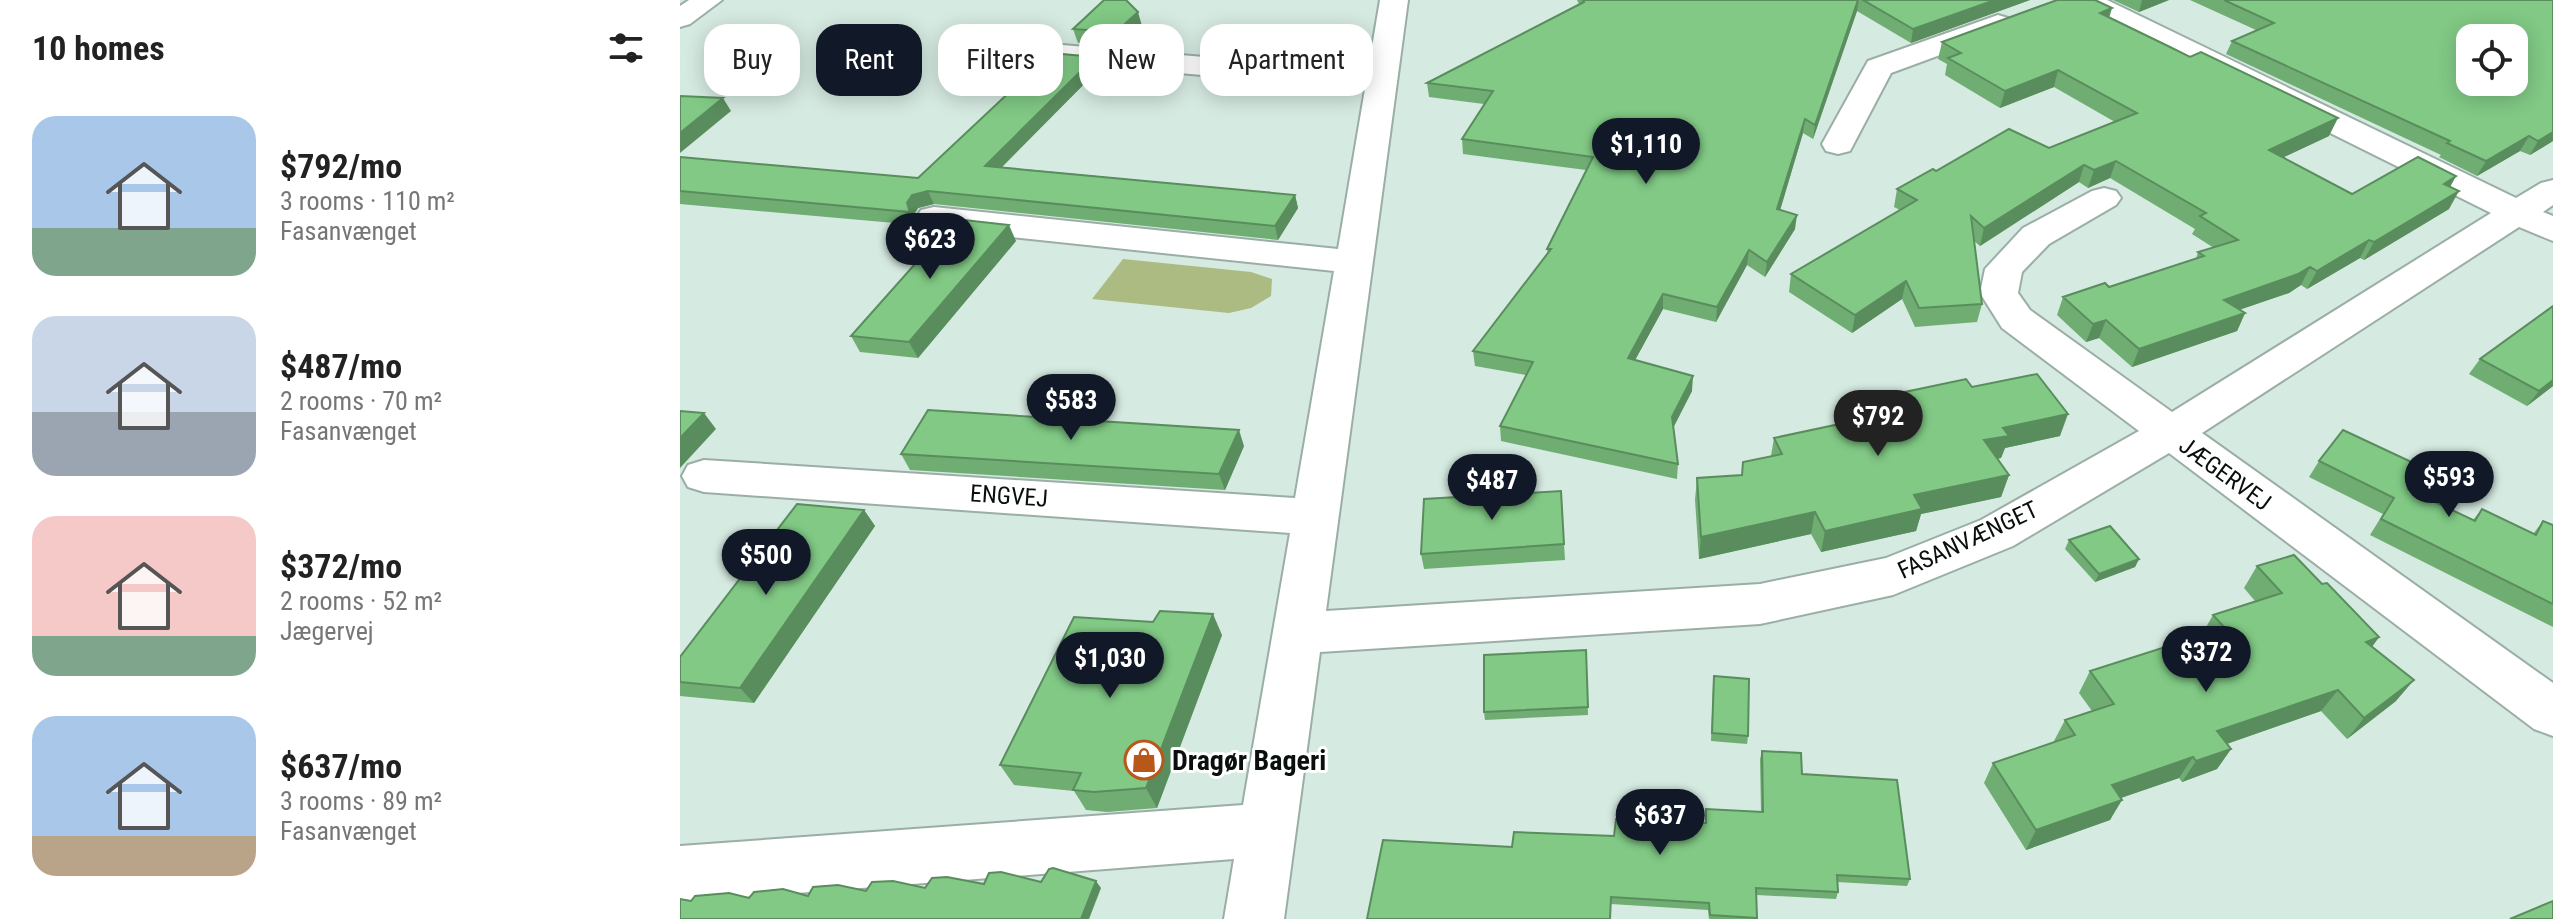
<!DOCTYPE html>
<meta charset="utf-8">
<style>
:root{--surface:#fff;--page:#f2f2f2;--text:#222;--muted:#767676;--accent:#111827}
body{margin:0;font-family:"Roboto Condensed",sans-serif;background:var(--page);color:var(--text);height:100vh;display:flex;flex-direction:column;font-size:30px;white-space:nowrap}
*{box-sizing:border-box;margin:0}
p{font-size:26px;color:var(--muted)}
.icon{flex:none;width:44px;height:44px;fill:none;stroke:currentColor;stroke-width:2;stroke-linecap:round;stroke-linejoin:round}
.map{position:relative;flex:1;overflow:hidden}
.panel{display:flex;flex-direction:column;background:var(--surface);width:680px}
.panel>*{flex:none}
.banner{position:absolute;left:24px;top:24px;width:760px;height:72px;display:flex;gap:16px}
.buttons{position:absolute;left:1776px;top:24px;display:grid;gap:16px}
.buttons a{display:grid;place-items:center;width:72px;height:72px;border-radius:16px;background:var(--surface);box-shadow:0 4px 20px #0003;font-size:40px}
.price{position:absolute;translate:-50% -68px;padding:0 18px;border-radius:28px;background:var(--accent);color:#fff;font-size:26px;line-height:52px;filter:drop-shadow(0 2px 4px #0008)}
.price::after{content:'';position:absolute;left:50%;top:48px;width:24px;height:18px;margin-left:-12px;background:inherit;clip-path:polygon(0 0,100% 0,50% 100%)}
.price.selected{background:#222;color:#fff}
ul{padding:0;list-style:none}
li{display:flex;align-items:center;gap:24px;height:200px;padding:0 32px}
li span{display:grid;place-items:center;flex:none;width:224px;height:160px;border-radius:24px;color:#555}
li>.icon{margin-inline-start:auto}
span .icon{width:96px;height:96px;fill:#fffc;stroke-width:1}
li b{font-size:34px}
h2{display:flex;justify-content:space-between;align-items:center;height:96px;padding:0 32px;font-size:34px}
.tag{padding:0 28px;border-radius:24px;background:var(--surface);box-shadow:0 4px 20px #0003;font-size:28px;line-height:72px}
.tag.selected{background:var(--accent);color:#fff}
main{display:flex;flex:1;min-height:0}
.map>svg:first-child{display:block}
</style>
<main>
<section class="panel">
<h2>10 homes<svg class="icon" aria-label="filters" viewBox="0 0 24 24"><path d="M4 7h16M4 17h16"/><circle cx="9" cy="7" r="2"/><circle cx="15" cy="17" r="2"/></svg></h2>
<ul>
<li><span style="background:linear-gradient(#a9c7e8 70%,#7fa58c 0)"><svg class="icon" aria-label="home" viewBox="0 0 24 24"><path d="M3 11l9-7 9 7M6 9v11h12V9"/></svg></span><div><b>$792/mo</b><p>3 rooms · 110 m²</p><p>Fasanvænget</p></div></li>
<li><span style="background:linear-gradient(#c9d6e8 60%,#9aa5b1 0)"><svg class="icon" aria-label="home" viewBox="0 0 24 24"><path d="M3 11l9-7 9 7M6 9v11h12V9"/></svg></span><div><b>$487/mo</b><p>2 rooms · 70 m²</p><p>Fasanvænget</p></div></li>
<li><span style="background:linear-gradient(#f6c9c9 75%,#7fa58c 0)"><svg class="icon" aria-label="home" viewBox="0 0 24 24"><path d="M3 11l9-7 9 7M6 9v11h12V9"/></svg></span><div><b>$372/mo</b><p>2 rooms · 52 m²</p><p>Jægervej</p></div></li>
<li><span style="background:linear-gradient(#a9c7e8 75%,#b9a48a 0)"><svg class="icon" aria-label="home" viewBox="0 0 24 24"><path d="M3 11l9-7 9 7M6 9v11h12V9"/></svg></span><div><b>$637/mo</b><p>3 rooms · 89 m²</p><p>Fasanvænget</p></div></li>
</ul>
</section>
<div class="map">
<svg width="1873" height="919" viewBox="0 0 1873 919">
<rect width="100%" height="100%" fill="#d5eae1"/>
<polygon fill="#abbb82" points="443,259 571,272 592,279 591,296 571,308 549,313 412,299"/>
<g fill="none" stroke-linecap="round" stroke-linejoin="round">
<g stroke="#9aaea6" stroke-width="4">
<g id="street">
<polygon points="9,0 42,0 10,24 0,27 0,6"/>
<polygon points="700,0 728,0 646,611 1080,584 1206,558 1301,520 1459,431 1322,328 1300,293 1305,269 1343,228 1412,191 1424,188 1436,191 1441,198 1436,205 1369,244 1342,272 1338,293 1350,310 1492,412 1811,213 1395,6 1391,0 1427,0 1836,198 1861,183 1873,180 1873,205 1863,212 1873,216 1873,241 1839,227 1522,433 1873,683 1873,736 1854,729 1489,453 1333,546 1213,595 1080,624 640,652 604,919 544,919 554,859 0,902 0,846 563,805 610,533 24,492 8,487 2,476 8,465 24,460 615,498 654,271 254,229 241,226 236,218 241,210 254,207 658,249 685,89 347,60 337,57 332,51 337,45 347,42 688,71"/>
<polygon points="1318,15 1328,18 1332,24 1328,30 1211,73 1170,151 1158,154 1146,151 1142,144 1188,61"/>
</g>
</g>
<use href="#street" fill="#fff" fill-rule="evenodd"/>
</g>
<g fill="#6fad72">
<polygon points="897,0 1350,0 1231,43 1177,11 1133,139 1123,133 1100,210 1115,229 1085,277 1067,265 1036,322 983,309 955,360 1012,391 993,428 998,464 997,479 821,441 820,426 846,375 795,366 793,351 868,254 867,249 906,170 783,154 782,139 804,104 749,97 747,83 899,4"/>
<polygon points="1433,0 1489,0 1459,12"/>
<polygon points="1510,0 1873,0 1873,141 1850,155 1840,151 1797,176 1759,157 1761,155 1546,54 1552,41 1576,30"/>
<polygon points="1429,17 1649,136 1603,157 1672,194 1776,176 1770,187 1769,209 1684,260 1680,258 1627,289 1621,285 1609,293 1560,309 1565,313 1557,331 1452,367 1419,338 1406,342 1377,315 1383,297 1429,287 1516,259 1518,252 1534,248 1512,234 1515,229 1430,178 1408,188 1399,182 1300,246 1294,241 1302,304 1297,322 1235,327 1222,299 1172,333 1109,292 1111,274 1220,210 1214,207 1217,189 1256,171 1369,148 1435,122 1374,87 1320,108 1265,75 1267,64 1258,59 1262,42"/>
<polygon points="462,26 441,47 398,43 393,29"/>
<polygon points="415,57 419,69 322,167 615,195 618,208 598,240 254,204 238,208 233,216 237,225 0,204 0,157 238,178"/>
<polygon points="336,241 238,358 180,352 171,336"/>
<polygon points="1873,306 1873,386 1847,406 1789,374 1800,359"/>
<polygon points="1292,387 1380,436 1325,448 1321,458 1317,459 1329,475 1321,497 1241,514 1236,531 1141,552 1131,534 1019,559 1015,500 1017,478 1062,475 1091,456 1094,438 1194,417 1195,410 1216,408 1220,393"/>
<polygon points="564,446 545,490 230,470 221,454"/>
<polygon points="1639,461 1728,489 1793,520 1802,509 1853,534 1863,521 1873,525 1873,627 1690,535 1703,514 1629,477"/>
<polygon points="184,510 195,526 74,703 0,696 0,657"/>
<polygon points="1389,540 1459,559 1455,567 1415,582 1385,549"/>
<polygon points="884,544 885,560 744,569 741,554"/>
<polygon points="1577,566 1642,584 1699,637 1692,647 1716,701 1667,739 1641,711 1547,744 1551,749 1537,769 1502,782 1499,778 1441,798 1430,820 1346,850 1304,783 1313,763 1375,742 1374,741 1385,720 1412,711 1399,693 1410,671 1521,636 1533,615 1575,601 1564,588"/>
<polygon points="542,635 477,808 427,812 406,810 394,791 334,785 320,765"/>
<polygon points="906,650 908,715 805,720 804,712"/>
<polygon points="1033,684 1068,736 1067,744 1031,741"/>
<polygon points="1082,751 1122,774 1230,879 1227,886 1157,882 1158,892 1156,899 1077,895 1077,919 1029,919 1028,910 931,904 832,847 934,836 1025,823 1026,809 1081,812 1080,759"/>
</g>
<g fill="#5a8d5d">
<polygon points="1179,0 1177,11 1133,139 1135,125"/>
<polygon points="1315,0 1350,0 1231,43 1233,29"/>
<polygon points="1462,0 1489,0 1459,12"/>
<polygon points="1432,8 1427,25 1420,13"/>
<polygon points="458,12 462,26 441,47 436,32"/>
<polygon points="415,57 419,69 310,179 305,166"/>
<polygon points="1378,70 1374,87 1320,108 1325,91"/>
<polygon points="43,98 51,111 0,153 0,133"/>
<polygon points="1658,118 1649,136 1581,168 1589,150"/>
<polygon points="1125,119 1123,133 1096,224 1097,209"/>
<polygon points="1873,132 1873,141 1850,155 1858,141"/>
<polygon points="1849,136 1840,151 1797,176 1806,161"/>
<polygon points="1436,161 1430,178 1408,188 1414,170"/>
<polygon points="1404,165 1399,182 1300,246 1304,228"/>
<polygon points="1776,176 1766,194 1764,184"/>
<polygon points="248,191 254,204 238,208 233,216 237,225 227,203 232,195"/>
<polygon points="1779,191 1769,209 1684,260 1694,242"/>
<polygon points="615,195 618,208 598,240 595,226"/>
<polygon points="1117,215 1115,229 1085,277 1087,262"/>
<polygon points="329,225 336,241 238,358 229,342"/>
<polygon points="1689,240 1680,258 1627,289 1637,271"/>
<polygon points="1069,250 1067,265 1036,322 1037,307"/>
<polygon points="1630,267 1621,285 1609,293 1536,318 1544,300"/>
<polygon points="1226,281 1222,299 1172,333 1175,315"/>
<polygon points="983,294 983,309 948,373 948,358"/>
<polygon points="1565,313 1557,331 1452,367 1459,349"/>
<polygon points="1426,320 1419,338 1406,342 1413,324"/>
<polygon points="1013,376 1012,391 991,432 992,417"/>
<polygon points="1873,380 1873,386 1847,406 1859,391"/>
<polygon points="24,413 36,429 0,468 0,438"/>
<polygon points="1388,414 1380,436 1325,448 1321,458 1297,462 1304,440 1323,428"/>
<polygon points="559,430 564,446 545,490 539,474"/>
<polygon points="1329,475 1321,497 1241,514 1236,531 1141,552 1145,531 1234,495"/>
<polygon points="184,510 195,526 74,703 60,688"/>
<polygon points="1135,512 1131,534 1019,559 1021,537"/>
<polygon points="1459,559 1455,567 1415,582 1419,574"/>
<polygon points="533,614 542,635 477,808 466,788"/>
<polygon points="1699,637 1683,659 1686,642"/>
<polygon points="1734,680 1716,701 1667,739 1684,718"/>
<polygon points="1658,690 1641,711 1523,752 1537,731"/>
<polygon points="1551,749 1537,769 1502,782 1516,761"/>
<polygon points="1513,757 1499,778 1420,805 1432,785"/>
<polygon points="1442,800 1430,820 1346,850 1356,830"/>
<polygon points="416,881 421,888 409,919 401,919"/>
</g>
<g fill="#81c985" stroke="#5a8d5d" stroke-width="2" fill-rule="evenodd">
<polygon points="424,0 446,0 458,12 436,32 393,29"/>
<polygon points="903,0 1178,0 1135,125 1125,119 1097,209 1117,215 1087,262 1069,250 1037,307 983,294 948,358 1013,376 992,417 998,464 820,426 853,362 793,351 871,249 867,249 913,157 782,139 813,91 747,83 904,2"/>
<polygon points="1183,0 1315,0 1233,29"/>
<polygon points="1377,0 1415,0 1432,8 1420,13 1490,47 1510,57 1521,52 1658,118 1589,150 1672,194 1738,157 1776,176 1764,184 1779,191 1694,242 1689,240 1637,271 1630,267 1618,274 1544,300 1565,313 1459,349 1426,320 1413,324 1383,297 1425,283 1429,287 1524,256 1518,252 1558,240 1520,216 1526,213 1436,161 1414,170 1404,165 1304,228 1291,216 1302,304 1239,308 1226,281 1175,315 1111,274 1237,200 1217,189 1253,169 1256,171 1329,129 1369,148 1457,113 1378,70 1325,91 1268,58 1281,53 1262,42"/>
<path d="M1544,0H1873V132L1858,141L1849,136L1806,161L1767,143L1770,141L1552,41L1594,23ZM1790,38H1834V82H1790Z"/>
<polygon points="371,53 415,57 305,166 615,195 595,226 248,191 232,195 227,203 230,212 0,191 0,157 238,178"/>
<polygon points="0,96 43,98 0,133"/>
<polygon points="275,219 329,225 229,342 171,336"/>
<polygon points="1873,306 1873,380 1859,391 1800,359"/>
<polygon points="1357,374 1388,414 1323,428 1329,436 1304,440 1329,475 1234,495 1242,509 1145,531 1135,512 1021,537 1017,478 1062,475 1063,462 1102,454 1094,438 1197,416 1195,410 1229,407 1220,393 1286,379 1292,387"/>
<polygon points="248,410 559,430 539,474 221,454"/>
<polygon points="0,411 24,413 0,438"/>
<polygon points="1663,430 1742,467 1728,489 1795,521 1802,509 1856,535 1863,521 1873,525 1873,604 1701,519 1714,498 1639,461"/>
<polygon points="881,491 884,544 741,554 744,499"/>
<polygon points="117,504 184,510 60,688 0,682 0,657"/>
<polygon points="1430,526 1459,559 1419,574 1389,540"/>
<polygon points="1614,555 1642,584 1647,583 1699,637 1686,642 1734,680 1684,718 1658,690 1537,731 1551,749 1516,761 1513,757 1432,785 1442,800 1356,830 1313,763 1395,735 1385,720 1434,704 1410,671 1545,628 1533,615 1602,593 1577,566"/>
<polygon points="480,611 533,614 466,788 414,792 393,790 401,773 320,765 394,617 473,622"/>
<polygon points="906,650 908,707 804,712 804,655"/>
<polygon points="1034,676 1069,679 1068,736 1032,733"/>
<polygon points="1082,751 1121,753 1122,774 1217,780 1230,879 1157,875 1158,892 1076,888 1077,918 1030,915 1029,903 931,897 930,919 687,919 703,840 832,847 834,832 934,836 936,819 1026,823 1026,809 1083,812"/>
<polygon points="373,868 416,881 401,919 0,919 0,899 11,901 15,896 49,893 69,898 74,892 103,889 128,896 133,887 158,885 186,891 192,882 213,881 245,888 252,878 267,877 304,884 309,873 321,872 361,882 369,869"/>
<polygon points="1873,901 1873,919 1830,919"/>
</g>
<defs>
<g id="shop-ring" transform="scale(2)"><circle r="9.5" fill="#fff" stroke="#b85719" stroke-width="1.5"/><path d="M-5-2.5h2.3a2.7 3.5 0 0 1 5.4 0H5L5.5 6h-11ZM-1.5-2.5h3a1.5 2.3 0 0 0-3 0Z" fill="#b85719"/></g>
</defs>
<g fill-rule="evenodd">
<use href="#shop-ring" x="464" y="760"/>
</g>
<g text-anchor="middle" stroke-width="6" stroke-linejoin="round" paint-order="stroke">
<g font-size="24" fill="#080f0d" stroke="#fff">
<text transform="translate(1545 474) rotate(36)" y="8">JÆGERVEJ</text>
<text transform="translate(329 496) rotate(4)" y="8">ENGVEJ</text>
<text transform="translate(1288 540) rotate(-25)" y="8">FASANVÆNGET</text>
</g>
<g font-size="28" font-weight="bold" fill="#080f0d" stroke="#fff" text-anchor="start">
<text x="492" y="770">Dragør Bageri</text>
</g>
</g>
</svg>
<div class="buttons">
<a><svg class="icon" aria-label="locate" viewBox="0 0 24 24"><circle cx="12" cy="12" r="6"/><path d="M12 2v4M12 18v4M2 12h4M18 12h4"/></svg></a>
</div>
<b class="price" style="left:966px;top:186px">$1,110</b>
<b class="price" style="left:250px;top:281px">$623</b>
<b class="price" style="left:391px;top:442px">$583</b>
<b class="price selected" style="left:1198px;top:458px">$792</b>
<b class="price" style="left:1769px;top:519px">$593</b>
<b class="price" style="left:812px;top:522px">$487</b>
<b class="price" style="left:86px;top:597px">$500</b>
<b class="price" style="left:1526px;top:694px">$372</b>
<b class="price" style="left:430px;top:700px">$1,030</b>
<b class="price" style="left:980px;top:857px">$637</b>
<div class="banner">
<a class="tag">Buy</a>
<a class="tag selected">Rent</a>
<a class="tag">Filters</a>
<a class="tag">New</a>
<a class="tag">Apartment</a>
</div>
</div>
</main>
